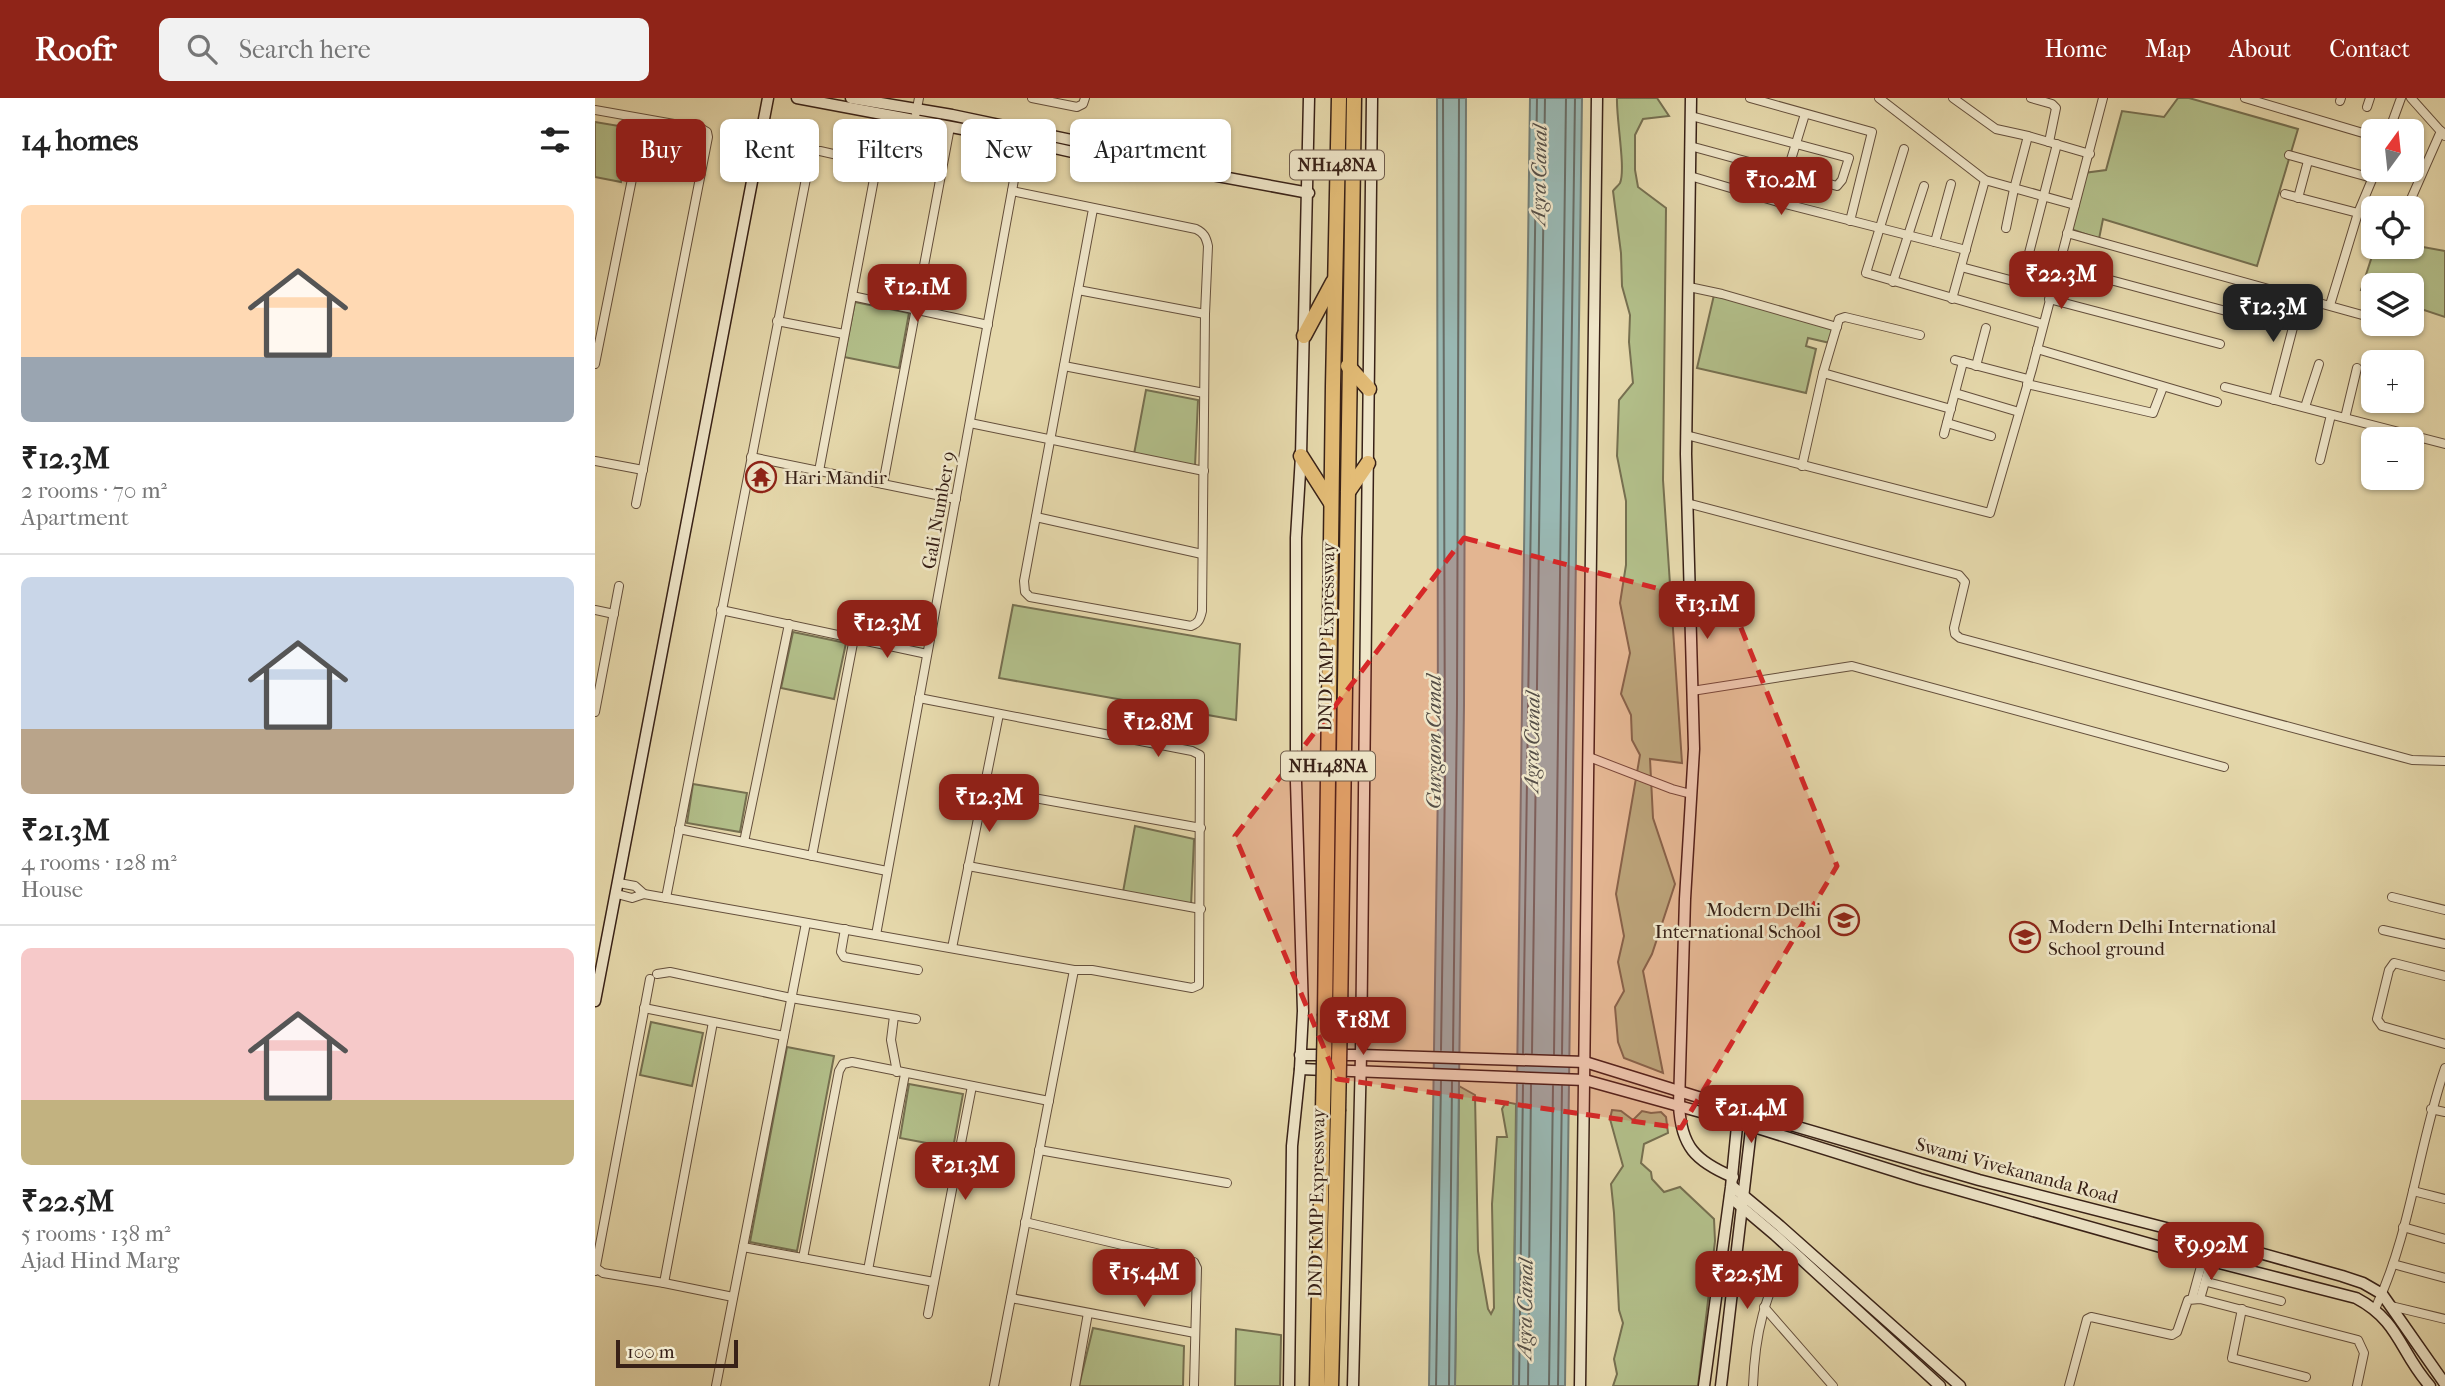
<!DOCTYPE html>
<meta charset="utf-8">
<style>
:root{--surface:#fff;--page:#f2f2f2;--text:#222;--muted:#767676;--line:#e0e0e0;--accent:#8f2418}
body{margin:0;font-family:"IM FELL French Canon",serif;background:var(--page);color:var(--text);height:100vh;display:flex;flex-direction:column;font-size:26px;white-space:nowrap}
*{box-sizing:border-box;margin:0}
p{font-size:23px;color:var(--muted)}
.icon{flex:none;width:38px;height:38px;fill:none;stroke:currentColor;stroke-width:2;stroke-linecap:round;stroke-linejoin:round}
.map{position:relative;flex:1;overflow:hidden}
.panel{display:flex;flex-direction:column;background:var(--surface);width:595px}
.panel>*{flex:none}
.hud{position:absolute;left:21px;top:21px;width:665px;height:63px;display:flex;gap:14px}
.needle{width:46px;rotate:15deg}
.fabs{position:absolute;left:1766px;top:21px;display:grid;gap:14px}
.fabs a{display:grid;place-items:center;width:63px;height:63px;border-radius:10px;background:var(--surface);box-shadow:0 2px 5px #0004;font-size:35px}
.scale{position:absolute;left:21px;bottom:18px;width:122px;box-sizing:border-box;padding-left:7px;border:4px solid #382117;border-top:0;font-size:19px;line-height:24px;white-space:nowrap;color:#382117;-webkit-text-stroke:5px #efe6c9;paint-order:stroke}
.price{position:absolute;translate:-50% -60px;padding:0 16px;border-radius:14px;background:var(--accent);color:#fff;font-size:23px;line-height:46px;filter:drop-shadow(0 2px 4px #0008)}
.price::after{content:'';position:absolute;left:50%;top:42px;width:21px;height:16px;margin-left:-10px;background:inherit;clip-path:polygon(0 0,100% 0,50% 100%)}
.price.active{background:#222;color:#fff}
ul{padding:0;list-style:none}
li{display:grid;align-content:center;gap:14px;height:371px;padding:0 21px}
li+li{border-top:2px solid var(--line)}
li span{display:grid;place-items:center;height:217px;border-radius:10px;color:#555}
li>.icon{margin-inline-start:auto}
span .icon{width:126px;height:126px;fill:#fffc;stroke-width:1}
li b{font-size:30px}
h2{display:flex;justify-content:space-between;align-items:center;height:84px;padding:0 21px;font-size:30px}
.chip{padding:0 24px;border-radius:10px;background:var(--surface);box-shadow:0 2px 5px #0004;font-size:24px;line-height:63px}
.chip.active{background:var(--accent);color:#fff}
header{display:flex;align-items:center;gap:42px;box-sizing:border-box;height:98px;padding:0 35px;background:var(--accent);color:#fff}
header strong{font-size:33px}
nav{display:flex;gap:38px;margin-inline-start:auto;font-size:24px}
.search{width:490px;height:63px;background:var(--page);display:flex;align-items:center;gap:18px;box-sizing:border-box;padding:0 24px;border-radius:10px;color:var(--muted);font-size:26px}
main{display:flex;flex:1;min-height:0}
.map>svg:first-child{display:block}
</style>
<header>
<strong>Roofr</strong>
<div class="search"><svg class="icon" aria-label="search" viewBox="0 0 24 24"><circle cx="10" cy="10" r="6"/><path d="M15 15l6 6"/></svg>Search here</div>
<nav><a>Home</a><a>Map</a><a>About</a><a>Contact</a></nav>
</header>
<main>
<section class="panel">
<h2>14 homes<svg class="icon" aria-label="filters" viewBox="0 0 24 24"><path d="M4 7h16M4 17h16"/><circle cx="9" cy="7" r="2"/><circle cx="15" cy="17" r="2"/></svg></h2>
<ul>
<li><span style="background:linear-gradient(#ffd9b3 70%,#9aa5b1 0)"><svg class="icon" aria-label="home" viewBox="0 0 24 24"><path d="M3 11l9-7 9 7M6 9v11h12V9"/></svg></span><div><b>₹12.3M</b><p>2 rooms · 70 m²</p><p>Apartment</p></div></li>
<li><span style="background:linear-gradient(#c9d6e8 70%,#b9a48a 0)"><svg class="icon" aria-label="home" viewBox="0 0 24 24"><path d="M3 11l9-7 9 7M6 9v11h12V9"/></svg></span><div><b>₹21.3M</b><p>4 rooms · 128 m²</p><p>House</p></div></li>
<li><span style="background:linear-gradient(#f6c9c9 70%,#c2b280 0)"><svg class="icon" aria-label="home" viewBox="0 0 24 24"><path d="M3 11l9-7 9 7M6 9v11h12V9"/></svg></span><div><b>₹22.5M</b><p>5 rooms · 138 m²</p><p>Ajad Hind Marg</p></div></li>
</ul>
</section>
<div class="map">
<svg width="1850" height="1288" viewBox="0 0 1850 1288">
<rect width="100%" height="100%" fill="#e6d9ac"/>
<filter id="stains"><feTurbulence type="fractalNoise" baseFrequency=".00286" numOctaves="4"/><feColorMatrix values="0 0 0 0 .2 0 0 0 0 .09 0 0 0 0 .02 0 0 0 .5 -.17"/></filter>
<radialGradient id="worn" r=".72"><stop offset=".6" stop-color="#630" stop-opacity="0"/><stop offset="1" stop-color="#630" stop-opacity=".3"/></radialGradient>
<g fill="#b3c08b" stroke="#767051" stroke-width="2">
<path d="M1022,0H1062L1074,18L1048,21L1040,37V72L1043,89L1071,110L1068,382L1087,665L1055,661L1058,720L1080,786L1057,856L1048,873L1068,975L1029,960L1023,944L1020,909L1029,893L1023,864L1029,838L1021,796L1045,657L1037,642L1036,617L1026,596L1035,555L1025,505L1031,467V403L1022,358L1024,302L1038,285L1034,244L1035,217L1027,188L1026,155L1018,93C1020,90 1023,88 1025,85C1031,71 1021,20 1022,0Z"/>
<polygon points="1583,0 1594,0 1703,31 1662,168 1508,121 1504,141 1473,130 1489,75 1511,72 1527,13 1569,19"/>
<polygon points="0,24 36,30 26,84 0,79"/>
<polygon points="1817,147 1850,153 1850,219 1817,208 1816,187 1778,187 1778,196 1766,192 1780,149 1816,149"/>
<polygon points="1119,197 1240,225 1235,245 1213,240 1211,248 1221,251 1211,295 1102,270"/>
<polygon points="260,204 314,215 304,270 249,259"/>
<polygon points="551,292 603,302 600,368 539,356"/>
<polygon points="418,507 645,546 641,622 404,580"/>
<polygon points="198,534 251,545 239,601 186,590"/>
<polygon points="98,686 152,695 145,734 92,725"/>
<polygon points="540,728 599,741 596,808 528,794"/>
<polygon points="56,924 108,935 97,988 45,977"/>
<polygon points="192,949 239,958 202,1153 155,1144"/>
<polygon points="314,986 368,996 358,1050 305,1040"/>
<polygon points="864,988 880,997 883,1153 893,1211 896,1216 899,1210 897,1106 902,1039 912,1039 907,1011 911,1004 921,1006 918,1288 860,1288"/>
<polygon points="1017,1012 1026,1013 1038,1022 1047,1013 1056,1015 1066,1014 1071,1019 1073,1035 1049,1046 1046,1065 1056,1074 1057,1081 1069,1094 1085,1089 1119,1121 1120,1143 1103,1288 1018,1288 1022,1276 1019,1261 1028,1225 1024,1212 1019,1115 1016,1086 1028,1068 1015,1021"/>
<polygon points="498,1230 589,1248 588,1288 484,1288"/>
<polygon points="641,1231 686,1237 685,1288 640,1288"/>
</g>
<g fill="#99b8b3" stroke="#727c75" stroke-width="2">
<polygon points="842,0 871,0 869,607 860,1288 834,1288 843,684"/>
<polygon points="935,0 987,0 970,1288 918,1288"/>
</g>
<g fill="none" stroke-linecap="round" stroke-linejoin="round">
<g stroke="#686c65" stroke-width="2">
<polyline points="846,952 850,684 848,0"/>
<polyline points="858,953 862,607 864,0"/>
<polyline points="928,955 942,0"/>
<polyline points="937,955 950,0"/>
<polyline points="959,956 971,0"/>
<polyline points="967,956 980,0"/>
<polyline points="841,1288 846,983"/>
<polyline points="854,1288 857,984"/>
<polyline points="924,1288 928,987"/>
<polyline points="933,1288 936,987"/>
<polyline points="954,1288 958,988"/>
<polyline points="963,1288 967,988"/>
</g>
<g stroke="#644f3c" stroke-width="10">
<g id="street">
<polyline points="437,0 482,9 488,6 490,0"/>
<polyline points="1155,0 1277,34 1255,123"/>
<polyline points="1284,0 1390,82 1480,107"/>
<polyline points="1358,0 1401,31 1433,38 1495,56"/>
<polyline points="1436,0 1457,6 1461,10 1454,44"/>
<polyline points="1650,0 1778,38"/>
<polyline points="1816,0 1850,38"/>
<polyline points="1745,3 1746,0"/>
<polyline points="1772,9 1775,0"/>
<polyline points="0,12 107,31 112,34 113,39 41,406"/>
<polyline points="321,15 324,0"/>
<polyline points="1794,33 1806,0"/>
<polyline points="1095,48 1242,88 1247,82 1254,60 1096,18"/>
<polyline points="1309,51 1271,175 1448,226"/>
<polyline points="1694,57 1777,80"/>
<polyline points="1095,78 1183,104 1371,152"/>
<path d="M417,93L601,131C609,135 611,139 613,148L610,216L607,513C605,521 604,525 596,528L435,499L430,494L429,483L498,111"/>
<polyline points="1690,96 1763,115"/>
<polyline points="1703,100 1713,63"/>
<polyline points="1183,104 1210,16"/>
<polyline points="1812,110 1846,33"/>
<polyline points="1411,130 1419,91 1433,38"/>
<polyline points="1472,135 1778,220"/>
<polyline points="1340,144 1356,86"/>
<polyline points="1433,159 1462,46"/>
<polyline points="1463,168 1631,213"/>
<polyline points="1366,169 1456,193"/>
<polyline points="1298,184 1329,88"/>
<polyline points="1094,189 1127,196 1242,229"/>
<polyline points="483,192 610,216"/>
<polyline points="257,198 393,227"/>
<polyline points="1357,201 1390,82"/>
<polyline points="1454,201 1625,246"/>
<polyline points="1735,207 1763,115 1781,72"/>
<polyline points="182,223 249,236"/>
<polyline points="1800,226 1815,230"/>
<polyline points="1442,251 1622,304"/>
<polyline points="1360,262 1433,281"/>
<polyline points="0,266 49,21"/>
<polyline points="469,268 609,295"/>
<polyline points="1381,268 1391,230"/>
<polyline points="1228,275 1356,311"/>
<polyline points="1432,286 1558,315 1568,289"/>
<polyline points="1630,289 1850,346"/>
<polyline points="1360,295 1424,314"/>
<polyline points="1679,302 1706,199"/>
<polyline points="1710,309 1724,266"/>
<polyline points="1750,320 1762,270"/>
<polyline points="375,325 609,373"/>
<polyline points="1352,325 1396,338"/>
<polyline points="1349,336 1368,264"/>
<polyline points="1091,337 1395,415 1437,271 1508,0"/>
<polyline points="156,359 361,401"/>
<polyline points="1725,362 1736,317"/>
<polyline points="0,363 48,372"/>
<polyline points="1207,368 1228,275 1244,221 1250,219 1325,237"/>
<polyline points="224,373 282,65"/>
<polyline points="288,386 355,29"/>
<polyline points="1092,405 1364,477 1370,484 1359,530 1360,536 1365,540 1817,662 1850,663"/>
<polyline points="441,419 607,456"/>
<polyline points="0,512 19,516"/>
<polyline points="126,512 332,556"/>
<polyline points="1097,593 1257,568 1629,669"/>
<polyline points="0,614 24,488"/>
<polyline points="994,659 1077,691 1096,696"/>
<polyline points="389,691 606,730"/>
<polyline points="84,731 292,773"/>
<polyline points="149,744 194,526"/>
<polyline points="217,758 259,540"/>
<polyline points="373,768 606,811"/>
<polyline points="22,796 37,800 49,796 40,788 24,785"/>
<polyline points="49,796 479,872 497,872 597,890 604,887 605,657 597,653 324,600"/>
<polyline points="1797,799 1850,812"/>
<polyline points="71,800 215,60 219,53 225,53 344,80"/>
<polyline points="250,831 246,854 249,859 323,872"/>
<polyline points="1788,832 1850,846"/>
<polyline points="281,837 427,38"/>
<polyline points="357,850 404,616"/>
<polyline points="62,876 75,874 196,900 321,921"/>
<polyline points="1850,878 1799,865 1794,872 1782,921 1787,928 1850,946"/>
<polyline points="49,910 189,938"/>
<polyline points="299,918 296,942 302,974"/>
<polyline points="1836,1011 1850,1014"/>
<polyline points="444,1052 632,1085"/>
<polyline points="1818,1093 1850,1101"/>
<polyline points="430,1124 599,1164 602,1170 599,1288"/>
<polyline points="1808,1129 1850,1141"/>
<polyline points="148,1149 339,1184"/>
<polyline points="208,1160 244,973 248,966 257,964 454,1003"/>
<polyline points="1798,1166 1850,1180"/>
<polyline points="1,1170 8,1175 69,1185 138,1199"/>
<polyline points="273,1172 310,976"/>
<polyline points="0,1173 55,881"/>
<polyline points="1612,1184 1686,1203"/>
<polyline points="69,1185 118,924"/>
<polyline points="416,1200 600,1235"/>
<polyline points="1597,1201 1608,1161"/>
<polyline points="1605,1201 1616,1163"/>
<polyline points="1796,1208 1850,1221"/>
<polyline points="1169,1209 1238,1288"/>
<polyline points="1647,1211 1637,1260 1711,1279"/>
<path d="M1780,1211C1816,1135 1823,1049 1850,970"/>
<polyline points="333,1216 377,988"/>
<polyline points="121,1288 211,825"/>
<polyline points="399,1288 479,872"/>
<polyline points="480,1288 493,1215"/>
<path d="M1158,1288C1160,1233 1170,1199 1194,1150"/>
<polyline points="1474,1288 1492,1221 1496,1219 1577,1237 1582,1234 1593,1202 1605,1201 1763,1242 1769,1255 1762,1288"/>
</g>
</g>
<g stroke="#382117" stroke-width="13">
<g id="secondary">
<polyline points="202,0 415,40 540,68 563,67 714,95"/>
<polyline points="256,0 357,17 543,56 563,67"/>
<path d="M1096,0L1091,356L1099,651L1090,801L1084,1007C1086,1048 1100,1063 1138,1079"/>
<polyline points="0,903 173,0"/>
<polyline points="705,957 766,957 990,964 1158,1016 1384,1082 1618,1142 1747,1178 1768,1185 1787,1196 1850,1286"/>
<path d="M705,971L990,982L1156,1028L1325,1081L1601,1159L1761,1200C1805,1223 1805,1255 1835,1288"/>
<polyline points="1137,1088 1185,1128 1365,1288"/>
<polyline points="1135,1099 1180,1137 1345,1288"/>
<polyline points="694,1288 697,1048 705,971 708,913 701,684 701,440 706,358 714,0"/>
<polyline points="758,1288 766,957 777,0"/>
<polyline points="985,1288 1002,0"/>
<polyline points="1109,1288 1136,1089 1143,1018"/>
<polyline points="1126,1288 1157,1023"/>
</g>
</g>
<g stroke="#382117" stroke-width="17">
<g id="highway">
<polyline points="709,238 738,184"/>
<polyline points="753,268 774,291"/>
<polyline points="706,358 736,405"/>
<polyline points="753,394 773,365"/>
<polyline points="730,916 738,288 744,0"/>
<polyline points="745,917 759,0"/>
<polyline points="722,1288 728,1012"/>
<polyline points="736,1288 743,1013"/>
</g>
</g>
<use href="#street" stroke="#efe6c9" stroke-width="8"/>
<use href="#secondary" stroke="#efe6c9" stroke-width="10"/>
<use href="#highway" stroke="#e3bc76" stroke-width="14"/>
<g stroke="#382117" stroke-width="17" stroke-linecap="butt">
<g id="highway-bridge">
<polyline points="728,1012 730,916"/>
<polyline points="743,1013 745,917"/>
</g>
</g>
<use href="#highway-bridge" stroke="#e3bc76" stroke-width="14"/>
</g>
<path fill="#d62828" fill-opacity="0.2" stroke="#d62828" stroke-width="5" stroke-dasharray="14 9" stroke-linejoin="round" d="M869,440L1138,510L1242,768L1086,1030L742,981L640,738Z"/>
<defs>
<g id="temple-ring" transform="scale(1.575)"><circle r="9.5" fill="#efe6c9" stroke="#8f2418" stroke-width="1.5"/><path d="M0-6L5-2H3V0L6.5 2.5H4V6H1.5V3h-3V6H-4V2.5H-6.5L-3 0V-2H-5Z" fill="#8f2418"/></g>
<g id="school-ring" transform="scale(1.575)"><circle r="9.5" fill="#efe6c9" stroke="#8f2418" stroke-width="1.5"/><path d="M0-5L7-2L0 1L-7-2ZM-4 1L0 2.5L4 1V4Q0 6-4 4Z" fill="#8f2418"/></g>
</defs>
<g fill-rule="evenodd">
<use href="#temple-ring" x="166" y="379"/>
<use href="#school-ring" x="1249" y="822"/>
<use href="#school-ring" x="1430" y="839"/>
</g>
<g text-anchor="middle" stroke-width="5" stroke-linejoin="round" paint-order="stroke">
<g fill="#efe6c9" stroke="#6f5c4c" stroke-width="2">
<rect x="695" y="52.5" width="94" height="29" rx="5"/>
<rect x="686" y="653.5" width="94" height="29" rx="5"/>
</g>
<g font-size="18" font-weight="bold" fill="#382117">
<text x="742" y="73">NH148NA</text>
<text x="733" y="674">NH148NA</text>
</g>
<g font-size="19" fill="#382117" stroke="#efe6c9" text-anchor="start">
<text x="189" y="386">Hari Mandir</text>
<text x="1226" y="818" text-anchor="end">Modern Delhi<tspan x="1226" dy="22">International School</tspan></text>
<text x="1453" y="835">Modern Delhi International<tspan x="1453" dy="22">School ground</tspan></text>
</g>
<g font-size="19" fill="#382117" stroke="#efe6c9">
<text transform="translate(343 412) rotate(-80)" y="7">Gali Number 9</text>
<text transform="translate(731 539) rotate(-89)" y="7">DND KMP Expressway</text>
<text transform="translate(1422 1072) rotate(15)" y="7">Swami Vivekananda Road</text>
<text transform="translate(721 1105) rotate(-89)" y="7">DND KMP Expressway</text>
</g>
<g font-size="21" font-style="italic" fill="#554e46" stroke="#efe6c9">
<text transform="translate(944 77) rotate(-89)" y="7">Agra Canal</text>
<text transform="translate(839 644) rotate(-90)" y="7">Gurgaon Canal</text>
<text transform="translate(937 644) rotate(-89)" y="7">Agra Canal</text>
<text transform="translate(930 1211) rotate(-89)" y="7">Agra Canal</text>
</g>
</g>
<rect width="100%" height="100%" filter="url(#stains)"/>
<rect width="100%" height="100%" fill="url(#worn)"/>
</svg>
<div class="fabs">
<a><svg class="needle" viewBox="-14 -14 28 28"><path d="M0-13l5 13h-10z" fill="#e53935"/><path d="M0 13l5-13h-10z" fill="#767676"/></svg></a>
<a><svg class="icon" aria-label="locate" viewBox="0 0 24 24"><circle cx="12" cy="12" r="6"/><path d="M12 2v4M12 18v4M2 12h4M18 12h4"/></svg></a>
<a><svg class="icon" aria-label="layers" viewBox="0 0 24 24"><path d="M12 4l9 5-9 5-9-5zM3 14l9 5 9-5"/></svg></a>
<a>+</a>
<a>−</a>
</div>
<div class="scale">100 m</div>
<b class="price" style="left:1186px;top:119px">₹10.2M</b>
<b class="price" style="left:1466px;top:213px">₹22.3M</b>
<b class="price" style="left:322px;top:226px">₹12.1M</b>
<b class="price active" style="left:1678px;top:246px">₹12.3M</b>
<b class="price" style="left:1112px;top:543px">₹13.1M</b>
<b class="price" style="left:292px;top:562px">₹12.3M</b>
<b class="price" style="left:563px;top:661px">₹12.8M</b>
<b class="price" style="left:394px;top:736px">₹12.3M</b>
<b class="price" style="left:768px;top:959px">₹18M</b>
<b class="price" style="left:1156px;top:1047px">₹21.4M</b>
<b class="price" style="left:370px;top:1104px">₹21.3M</b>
<b class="price" style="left:1616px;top:1184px">₹9.92M</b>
<b class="price" style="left:549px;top:1211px">₹15.4M</b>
<b class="price" style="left:1152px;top:1213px">₹22.5M</b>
<div class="hud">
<a class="chip active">Buy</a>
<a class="chip">Rent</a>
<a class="chip">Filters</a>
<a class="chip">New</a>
<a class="chip">Apartment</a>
</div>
</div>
</main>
